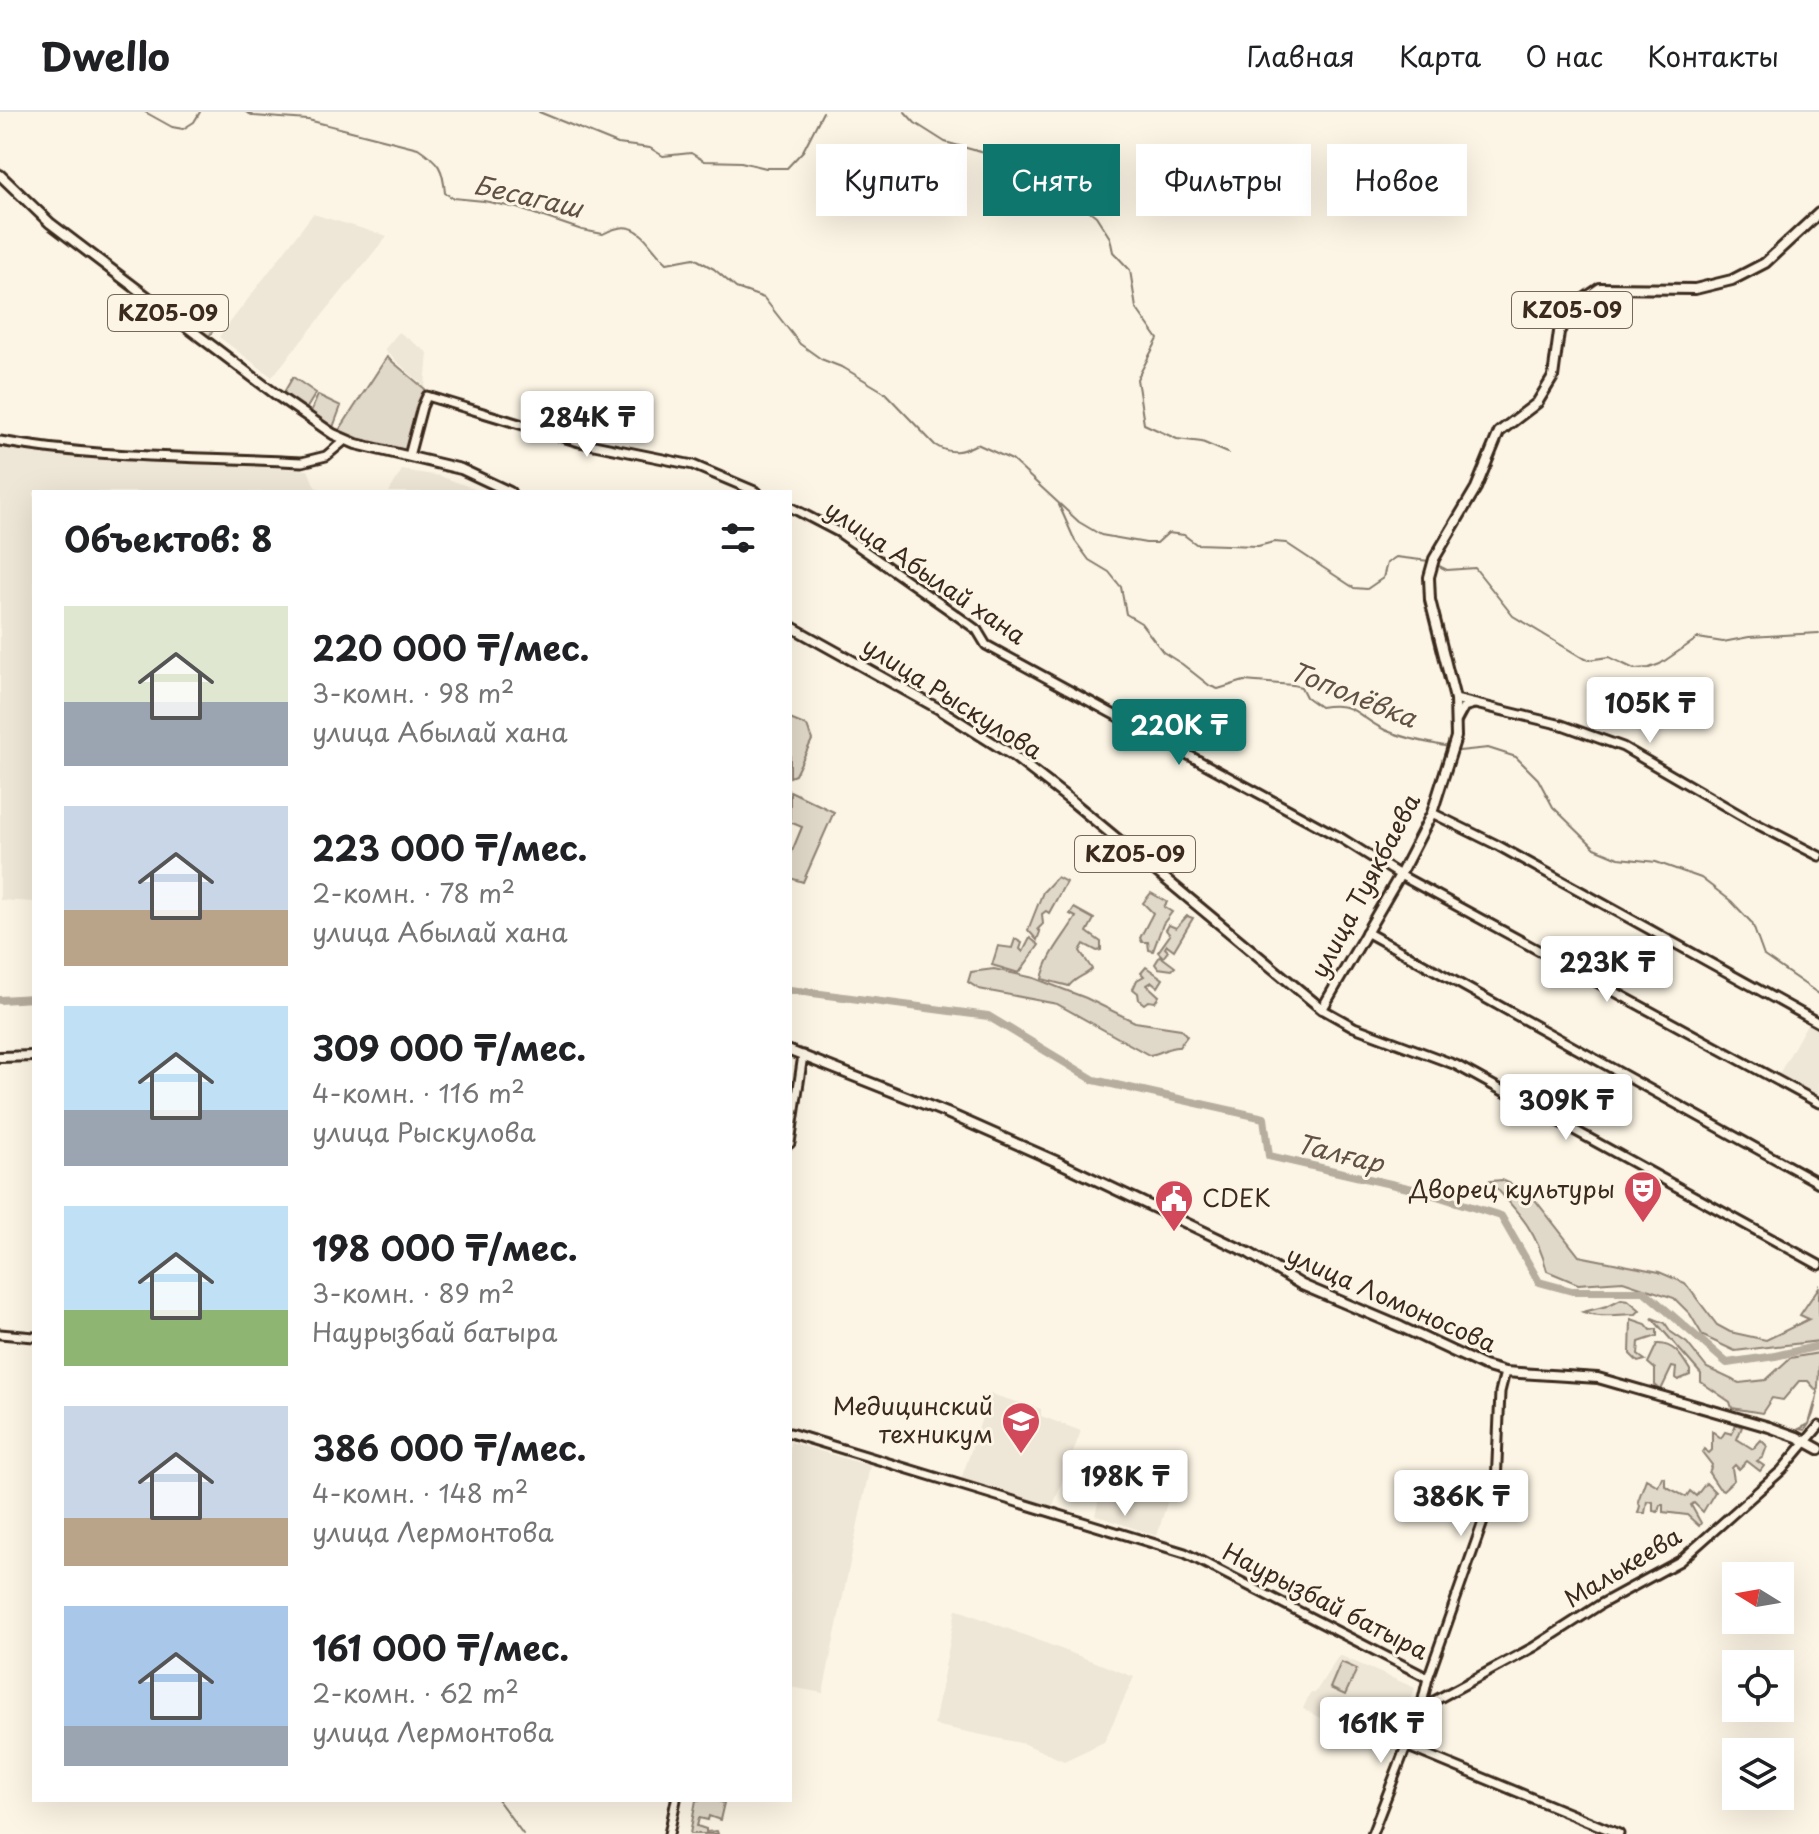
<!DOCTYPE html>
<html lang="ru">
<meta charset="utf-8">
<style>
:root{--surface:#fff;--page:#f2f2f2;--text:#202124;--muted:#757577;--line:#e0e0e0;--accent:#0f766e}
body{margin:0;font-family:"Playpen Sans",sans-serif;background:var(--page);color:var(--text);height:100vh;display:flex;flex-direction:column;font-size:30px;white-space:nowrap}
*{box-sizing:border-box;margin:0}
p{font-size:26px;color:var(--muted)}
.icon{flex:none;width:44px;height:44px;fill:none;stroke:currentColor;stroke-width:2;stroke-linecap:round;stroke-linejoin:round}
.map{position:relative;flex:1;overflow:hidden}
.details{position:absolute;left:32px;top:378px;width:760px;height:1312px;display:flex;flex-direction:column;background:var(--surface);border-radius:0px;box-shadow:0 8px 32px #0002}
.details>*{flex:none}
.top-card{position:absolute;left:816px;top:32px;width:760px;height:72px;display:flex;gap:16px}
.needle{width:52px;rotate:281deg}
.buttons{position:absolute;left:1722px;top:1450px;display:grid;gap:16px}
.buttons a{display:grid;place-items:center;width:72px;height:72px;border-radius:0px;background:var(--surface);box-shadow:0 8px 32px #0002;font-size:40px}
.price{position:absolute;translate:-50% -68px;padding:0 18px;border-radius:8px;background:#fff;color:#222;font-size:26px;line-height:52px;filter:drop-shadow(0 2px 4px #0008)}
.price::after{content:'';position:absolute;left:50%;top:48px;width:24px;height:18px;margin-left:-12px;background:inherit;clip-path:polygon(0 0,100% 0,50% 100%)}
.price.active{background:var(--accent);color:#fff}
ul{padding:0;list-style:none}
li{display:flex;align-items:center;gap:24px;height:200px;padding:0 32px}
li span{display:grid;place-items:center;flex:none;width:224px;height:160px;border-radius:0px;color:#555}
li>.icon{margin-inline-start:auto}
span .icon{width:96px;height:96px;fill:#fffc;stroke-width:1}
li b{font-size:34px}
h2{display:flex;justify-content:space-between;align-items:center;height:96px;padding:0 32px;font-size:34px}
.tag{padding:0 28px;border-radius:0px;background:var(--surface);box-shadow:0 8px 32px #0002;font-size:28px;line-height:72px}
.tag.active{background:var(--accent);color:#fff}
header{display:flex;align-items:center;gap:48px;box-sizing:border-box;height:112px;padding:0 40px;background:var(--surface);border-bottom:2px solid var(--line)}
header strong{font-size:38px}
nav{display:flex;gap:44px;margin-inline-start:auto;font-size:28px}
.map>svg:first-child{display:block}
</style>
<header>
<strong>Dwello</strong>
<nav><a>Главная</a><a>Карта</a><a>О нас</a><a>Контакты</a></nav>
</header>
<div class="map">
<svg width="1819" height="1722" viewBox="0 0 1819 1722">
<rect width="100%" height="100%" fill="#fcf5e5"/>
<filter id="ink" filterUnits="userSpaceOnUse"><feTurbulence type="fractalNoise" baseFrequency=".0125" numOctaves="2"/><feDisplacementMap in="SourceGraphic" scale="16" xChannelSelector="R" yChannelSelector="G"/><feConvolveMatrix kernelMatrix="1 2 1 2 8 2 1 2 1" color-interpolation-filters="sRGB"/></filter>
<g filter="url(#ink)">
<g fill="#eee6d6">
<polygon points="313,102 387,124 272,265 219,225"/>
<polygon points="399,220 428,241 425,275 384,238"/>
<polygon points="0,325 276,356 308,358 315,375 327,380 34,380 34,790 0,788"/>
<polygon points="402,358 440,364 475,377 474,380 389,380"/>
<polygon points="1807,912 1819,918 1819,984 1779,962"/>
<polygon points="990,1282 1041,1297 1041,1304 1081,1319 1053,1394 961,1368"/>
<polygon points="790,1330 870,1354 823,1581 790,1575"/>
<polygon points="1111,1341 1176,1361 1157,1424 1095,1403"/>
<polygon points="956,1497 1134,1565 1104,1630 1064,1649 1025,1632 934,1613"/>
<polygon points="1339,1543 1415,1576 1390,1640 1303,1597 1310,1581 1315,1581"/>
</g>
<g fill="#e0d8c8" stroke="#8e8173" stroke-width="2">
<polygon points="178,190 214,217 208,226 171,198"/>
<polygon points="387,245 425,277 407,343 338,320"/>
<polygon points="293,265 316,281 305,299 283,282"/>
<polygon points="318,283 341,294 332,318 310,302"/>
<polygon points="790,607 807,614 812,628 795,663 790,665"/>
<polygon points="790,679 834,700 803,770 790,766 790,744 802,715 790,710"/>
<polygon points="1057,765 1066,770 1049,801 1046,799 1042,802 1043,812 1038,817 1040,820 1037,828 1028,818 1043,780"/>
<polygon points="1151,781 1167,790 1164,795 1172,800 1163,812 1153,839 1149,838 1148,830 1142,830 1140,826 1153,801 1143,791"/>
<path d="M1074,796L1094,807L1087,820L1101,830V838L1097,839L1084,832L1080,839L1092,857C1085,864 1076,865 1069,874L1042,867C1047,843 1063,827 1076,805L1070,802Z"/>
<polygon points="1187,804 1193,806 1174,838 1167,833 1165,836 1168,839 1163,846 1175,855 1172,858 1158,856 1155,852 1160,844 1163,845 1158,840 1170,823 1166,818 1169,813 1176,816"/>
<polygon points="1030,826 1039,833 1019,861 992,853 998,834 1012,836 1015,827 1022,831 1020,837 1023,840"/>
<polygon points="1146,855 1163,867 1158,875 1152,870 1147,873 1159,884 1155,890 1148,889 1144,892 1139,888 1138,881 1133,877 1137,868 1144,864 1141,861"/>
<path d="M994,857L1034,866L1086,886L1135,910L1181,917L1187,924L1179,935C1168,934 1161,942 1149,943L1057,892L979,877L968,870L971,860Z"/>
<path d="M1502,1068L1529,1080L1579,1144L1659,1160L1685,1171L1717,1213L1730,1220L1766,1228L1809,1207L1800,1203L1819,1175V1229L1735,1239L1703,1224L1690,1202L1674,1186L1623,1169L1578,1172L1547,1159C1536,1117 1518,1100 1490,1069Z"/>
<path d="M1621,1187L1628,1188L1640,1198L1636,1202C1618,1202 1600,1206 1583,1200L1607,1194Z"/>
<path d="M1652,1206L1665,1211L1671,1220L1687,1231L1707,1256L1739,1271L1766,1268L1790,1246L1819,1241C1819,1266 1819,1300 1805,1318L1799,1317L1809,1312L1818,1280L1808,1269H1799L1783,1288L1772,1286L1762,1301L1732,1296L1730,1290L1701,1270V1262Z"/>
<polygon points="1631,1207 1646,1212 1651,1218 1657,1217 1657,1224 1639,1230 1638,1243 1645,1248 1638,1250 1630,1242"/>
<path d="M1657,1232C1674,1231 1682,1245 1690,1258V1263L1678,1268L1675,1266L1676,1256L1672,1255L1661,1278L1655,1273V1257L1648,1251Z"/>
<polygon points="1736,1312 1742,1315 1737,1327 1753,1337 1761,1328 1767,1334 1763,1345 1757,1349 1764,1354 1760,1359 1747,1349 1739,1357 1735,1353 1732,1356 1734,1368 1723,1378 1719,1376 1709,1361 1712,1353 1702,1340 1704,1337 1709,1341 1712,1338 1712,1319 1721,1326 1725,1320 1732,1322"/>
<polygon points="1662,1365 1665,1366 1665,1374 1686,1385 1690,1379 1696,1384 1706,1371 1715,1380 1703,1400 1694,1391 1691,1393 1701,1411 1699,1414 1687,1403 1663,1400 1663,1393 1660,1393 1658,1400 1653,1399 1653,1390 1647,1389 1645,1401 1638,1401 1640,1394 1638,1389 1646,1367 1658,1374"/>
<polygon points="1341,1550 1357,1557 1345,1583 1330,1576"/>
<polygon points="696,1688 714,1688 724,1691 720,1708 709,1704 708,1708 699,1706 697,1714 706,1717 706,1720 717,1719 718,1722 690,1722"/>
</g>
<g fill="none" stroke-linecap="round" stroke-linejoin="round">
<g stroke="#85796b" stroke-width="2">
<polyline points="145,0 172,15 183,17 194,10 200,0"/>
<path d="M246,0L254,4L308,8L418,36C439,50 443,56 445,81L453,86L484,89L517,96L582,118L603,122C639,102 644,130 667,151L694,146L714,157L736,176L764,186L800,232L821,247L844,256L884,280L935,333C950,343 962,340 977,332L1012,348L1079,410L1101,423L1146,431H1157L1168,421L1184,423L1196,432L1258,434L1274,430L1286,431L1354,476L1367,477L1383,466L1387,451L1396,445L1429,449"/>
<polyline points="539,0 618,32 650,36 663,44 691,41 704,49 741,50 766,56 787,56 803,39 823,0"/>
<polyline points="905,0 915,11 945,30 1013,49 1064,79 1096,104 1110,126 1113,140 1130,158 1136,196 1158,227 1137,267 1144,312 1177,327 1202,330 1228,341"/>
<path d="M1059,393L1075,429L1089,448L1109,460L1121,475L1126,502L1141,511L1163,540L1182,552L1210,574L1218,577L1244,569L1293,573L1301,575L1306,585L1320,595C1355,589 1356,604 1385,618C1405,627 1426,630 1448,635"/>
<polyline points="1435,452 1447,458 1475,456 1513,504 1581,545 1588,548 1609,545 1634,557 1649,556 1660,552 1698,526 1723,530 1749,525 1819,521"/>
<polyline points="1454,637 1459,639 1488,636 1516,645 1538,667 1553,695 1595,736 1619,746 1656,750 1701,766 1731,789 1752,811 1764,844 1819,882"/>
<polyline points="498,1688 523,1722"/>
</g>
<g stroke="#b7ad9e" stroke-width="8">
<polyline points="790,878 988,904 1094,968 1264,1006 1269,1044 1421,1079 1501,1104 1539,1170 1572,1179 1644,1179 1727,1251 1775,1244 1819,1234"/>
<polyline points="0,888 34,886"/>
</g>
<g stroke="#3b2a1e" stroke-width="13">
<g id="secondary">
<path d="M0,329C99,347 201,344 302,350L326,344L345,328"/>
<polyline points="409,344 422,295 427,284 579,330 693,353 757,380"/>
<polyline points="790,395 838,420 952,500 977,518 986,533 1341,726 1400,763 1819,991"/>
<polyline points="1455,587 1562,613 1623,635 1749,708 1819,744"/>
<polyline points="1457,608 1464,595 1474,592"/>
<polyline points="1432,701 1497,733 1819,911"/>
<polyline points="1366,820 1819,1071"/>
<polyline points="1322,897 1354,915 1456,953 1819,1153"/>
<polyline points="790,1031 803,943"/>
<polyline points="0,1222 34,1225"/>
<polyline points="790,1321 1185,1441 1428,1566"/>
<polyline points="1421,1596 1534,1535 1601,1492 1680,1449 1782,1358 1819,1314"/>
<polyline points="1406,1634 1619,1722"/>
<polyline points="669,1722 676,1688"/>
<polyline points="1372,1722 1421,1596 1428,1566 1496,1373 1500,1280 1505,1260"/>
</g>
</g>
<g stroke="#3b2a1e" stroke-width="14">
<g id="primary">
<polyline points="0,63 50,111 278,284 333,322 356,332 461,357 510,380"/>
<polyline points="790,514 939,597 1012,643 1074,691 1322,897 1400,763 1432,701 1456,625 1455,587 1430,488 1429,465 1434,447 1476,376 1499,320 1537,291 1553,265 1559,220 1575,193 1600,176 1695,177 1732,168 1765,151 1819,101"/>
<polyline points="790,939 947,1001 1060,1051 1249,1141 1302,1173 1401,1215 1484,1254 1505,1260 1598,1266 1769,1315 1797,1325 1819,1337"/>
<polyline points="0,945 34,944"/>
</g>
</g>
<use href="#secondary" stroke="#fcf5e5" stroke-width="7"/>
<use href="#primary" stroke="#fcf5e5" stroke-width="8"/>
</g>
</g>
<defs>
<g id="theatre-pin" transform="scale(2)"><path d="M0 17L-7.5 6A9.5 9.5 0 1 1 7.5 6Z" fill="#d1495b" stroke="#fcf5e5"/><path d="M-5-5.5Q0-4 5-5.5V0Q5 5 0 6Q-5 5-5 0ZM-3.3-2.5H-1v1.5H-3.3ZM1-2.5H3.3v1.5H1ZM-2.8 1Q0 5.5 2.8 1Z" fill="#fff"/></g>
<g id="civic-pin" transform="scale(2)"><path d="M0 17L-7.5 6A9.5 9.5 0 1 1 7.5 6Z" fill="#d1495b" stroke="#fcf5e5"/><path d="M-.6-6.5H3V-4.5H.6V-3L4-1V1h2V6H-6V1h2V-1L-.6-3ZM-1.2 2.5V6h2.4V2.5Z" fill="#fff"/></g>
<g id="university-pin" transform="scale(2)"><path d="M0 17L-7.5 6A9.5 9.5 0 1 1 7.5 6Z" fill="#d1495b" stroke="#fcf5e5"/><path d="M0-5L7-2L0 1L-7-2ZM-4 1L0 2.5L4 1V4Q0 6-4 4Z" fill="#fff"/></g>
</defs>
<g fill-rule="evenodd">
<use href="#theatre-pin" x="1643" y="1078"/>
<use href="#civic-pin" x="1174" y="1087"/>
<use href="#university-pin" x="1021" y="1309"/>
</g>
<g text-anchor="middle" stroke-width="6" stroke-linejoin="round" paint-order="stroke">
<g fill="#fcf5e5" stroke="#75675a" stroke-width="2">
<rect x="1512" y="180" width="120" height="36" rx="6"/>
<rect x="108" y="183" width="120" height="36" rx="6"/>
<rect x="1075" y="724" width="120" height="36" rx="6"/>
</g>
<g font-size="22" font-weight="bold" fill="#3b2a1e">
<text x="1572" y="206">KZ05-09</text>
<text x="168" y="209">KZ05-09</text>
<text x="1135" y="750">KZ05-09</text>
</g>
<g font-size="24" fill="#3b2a1e" stroke="#fcf5e5">
<text transform="translate(925 461) rotate(34)" y="8">улица Абылай хана</text>
<text transform="translate(952 587) rotate(32)" y="8">улица Рыскулова</text>
<text transform="translate(1366 774) rotate(-62)" y="8">улица Туякбаева</text>
<text transform="translate(1391 1188) rotate(24)" y="8">улица Ломоносова</text>
<text transform="translate(1623 1456) rotate(-31)" y="8">Малькеева</text>
<text transform="translate(1325 1490) rotate(27)" y="8">Наурызбай батыра</text>
</g>
<g font-size="24" fill="#3b2a1e" stroke="#fcf5e5" text-anchor="end">
<text x="1615" y="1086">Дворец культуры</text>
<text x="1202" y="1095" text-anchor="start">CDEK</text>
<text x="993" y="1303">Медицинский<tspan x="993" dy="28">техникум</tspan></text>
</g>
<g font-size="26" font-style="italic" fill="#605144" stroke="#fcf5e5">
<text transform="translate(528 85) rotate(13)" y="9">Бесагаш</text>
<text transform="translate(1353 583) rotate(22)" y="9">Тополёвка</text>
<text transform="translate(1340 1042) rotate(14)" y="9">Талғар</text>
</g>
</g>
</svg>
<div class="buttons">
<a><svg class="needle" viewBox="-14 -14 28 28"><path d="M0-13l5 13h-10z" fill="#e53935"/><path d="M0 13l5-13h-10z" fill="#757577"/></svg></a>
<a><svg class="icon" aria-label="locate" viewBox="0 0 24 24"><circle cx="12" cy="12" r="6"/><path d="M12 2v4M12 18v4M2 12h4M18 12h4"/></svg></a>
<a><svg class="icon" aria-label="layers" viewBox="0 0 24 24"><path d="M12 4l9 5-9 5-9-5zM3 14l9 5 9-5"/></svg></a>
</div>
<b class="price" style="left:587px;top:347px">284K ₸</b>
<b class="price" style="left:1650px;top:633px">105K ₸</b>
<b class="price active" style="left:1179px;top:655px">220K ₸</b>
<b class="price" style="left:1607px;top:892px">223K ₸</b>
<b class="price" style="left:1566px;top:1030px">309K ₸</b>
<b class="price" style="left:1125px;top:1406px">198K ₸</b>
<b class="price" style="left:1461px;top:1426px">386K ₸</b>
<b class="price" style="left:1381px;top:1653px">161K ₸</b>
<div class="top-card">
<a class="tag">Купить</a>
<a class="tag active">Снять</a>
<a class="tag">Фильтры</a>
<a class="tag">Новое</a>
</div>
<section class="details">
<h2>Объектов: 8<svg class="icon" aria-label="filters" viewBox="0 0 24 24"><path d="M4 7h16M4 17h16"/><circle cx="9" cy="7" r="2"/><circle cx="15" cy="17" r="2"/></svg></h2>
<ul>
<li><span style="background:linear-gradient(#dfe7d0 60%,#9aa5b1 0)"><svg class="icon" aria-label="home" viewBox="0 0 24 24"><path d="M3 11l9-7 9 7M6 9v11h12V9"/></svg></span><div><b>220 000 ₸/мес.</b><p>3-комн. · 98 m²</p><p>улица Абылай хана</p></div></li>
<li><span style="background:linear-gradient(#c9d6e8 65%,#b9a48a 0)"><svg class="icon" aria-label="home" viewBox="0 0 24 24"><path d="M3 11l9-7 9 7M6 9v11h12V9"/></svg></span><div><b>223 000 ₸/мес.</b><p>2-комн. · 78 m²</p><p>улица Абылай хана</p></div></li>
<li><span style="background:linear-gradient(#bfe0f5 65%,#9aa5b1 0)"><svg class="icon" aria-label="home" viewBox="0 0 24 24"><path d="M3 11l9-7 9 7M6 9v11h12V9"/></svg></span><div><b>309 000 ₸/мес.</b><p>4-комн. · 116 m²</p><p>улица Рыскулова</p></div></li>
<li><span style="background:linear-gradient(#bfe0f5 65%,#8fb573 0)"><svg class="icon" aria-label="home" viewBox="0 0 24 24"><path d="M3 11l9-7 9 7M6 9v11h12V9"/></svg></span><div><b>198 000 ₸/мес.</b><p>3-комн. · 89 m²</p><p>Наурызбай батыра</p></div></li>
<li><span style="background:linear-gradient(#c9d6e8 70%,#b9a48a 0)"><svg class="icon" aria-label="home" viewBox="0 0 24 24"><path d="M3 11l9-7 9 7M6 9v11h12V9"/></svg></span><div><b>386 000 ₸/мес.</b><p>4-комн. · 148 m²</p><p>улица Лермонтова</p></div></li>
<li><span style="background:linear-gradient(#a9c7e8 75%,#9aa5b1 0)"><svg class="icon" aria-label="home" viewBox="0 0 24 24"><path d="M3 11l9-7 9 7M6 9v11h12V9"/></svg></span><div><b>161 000 ₸/мес.</b><p>2-комн. · 62 m²</p><p>улица Лермонтова</p></div></li>
</ul>
</section>
</div>
